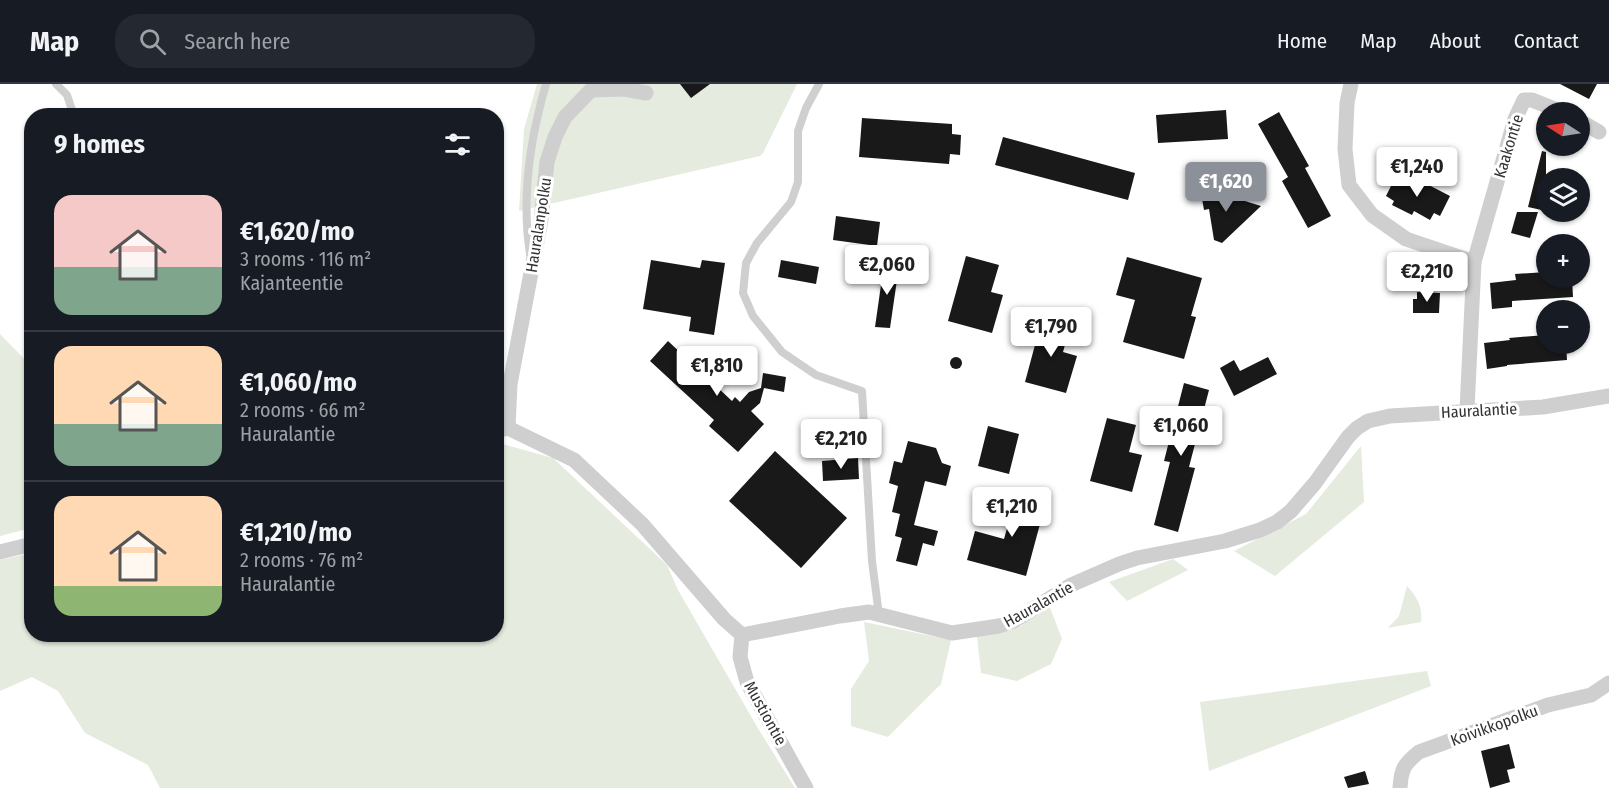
<!DOCTYPE html>
<meta charset="utf-8">
<style>
:root{--surface:#171b24;--page:#242831;--text:#f1f3f6;--muted:#9ea1a6;--line:#363941;--accent:#8c9099}
body{margin:0;font-family:"Fira Sans Condensed",sans-serif;background:var(--page);color:var(--text);height:100vh;display:flex;flex-direction:column;font-size:22px;white-space:nowrap}
*{box-sizing:border-box;margin:0}
p{font-size:20px;color:var(--muted)}
.icon{flex:none;width:33px;height:33px;fill:none;stroke:currentColor;stroke-width:2;stroke-linecap:round;stroke-linejoin:round}
.map{position:relative;flex:1;overflow:hidden}
.side{position:absolute;left:24px;top:24px;width:480px;height:534px;display:flex;flex-direction:column;background:var(--surface);border-radius:24px;box-shadow:0 2px 4px #0004}
.side>*{flex:none}
.needle{width:39px;rotate:282deg}
.buttons{position:absolute;left:1536px;top:18px;display:grid;gap:12px}
.buttons a{display:grid;place-items:center;width:54px;height:54px;border-radius:50%;background:var(--surface);box-shadow:0 2px 4px #0004;font-size:30px}
.price{position:absolute;translate:-50% -51px;padding:0 14px;border-radius:6px;background:#fff;color:#222;font-size:20px;line-height:39px;filter:drop-shadow(0 2px 3px #0008)}
.price::after{content:'';position:absolute;left:50%;top:36px;width:18px;height:14px;margin-left:-9px;background:inherit;clip-path:polygon(0 0,100% 0,50% 100%)}
.price.selected{background:var(--accent);color:#fff}
ul{padding:0;list-style:none}
li{display:flex;align-items:center;gap:18px;height:150px;padding:0 30px}
li+li{border-top:2px solid var(--line)}
li span{display:grid;place-items:center;flex:none;width:168px;height:120px;border-radius:18px;color:#555}
li>.icon{margin-inline-start:auto}
span .icon{width:72px;height:72px;fill:#fffc;stroke-width:1}
li b{font-size:26px}
h2{display:flex;justify-content:space-between;align-items:center;height:72px;padding:0 30px;font-size:26px}
header{display:flex;align-items:center;gap:36px;box-sizing:border-box;height:84px;padding:0 30px;background:var(--surface);border-bottom:2px solid var(--line)}
header strong{font-size:28px}
nav{display:flex;gap:33px;margin-inline-start:auto;font-size:21px}
.search{width:420px;height:54px;background:var(--page);display:flex;align-items:center;gap:15px;box-sizing:border-box;padding:0 21px;border-radius:24px;color:var(--muted);font-size:22px}
.map>svg:first-child{display:block}
</style>
<header>
<strong>Map</strong>
<div class="search"><svg class="icon" aria-label="search" viewBox="0 0 24 24"><circle cx="10" cy="10" r="6"/><path d="M15 15l6 6"/></svg>Search here</div>
<nav><a>Home</a><a>Map</a><a>About</a><a>Contact</a></nav>
</header>
<div class="map">
<svg width="1609" height="704" viewBox="0 0 1609 704">
<rect width="100%" height="100%" fill="#fff"/>
<g fill="#e5ebde">
<polygon points="537,0 797,0 763,69 760,72 519,127 524,45"/>
<polygon points="0,250 32,283 31,444 0,452"/>
<polygon points="499,359 553,374 667,481 678,506 759,646 795,704 160,704 148,681 85,649 58,607 32,593 0,607 0,476 31,469 32,550 496,550 497,360"/>
<polygon points="1361,362 1364,418 1275,492 1234,467 1306,430"/>
<polygon points="1173,475 1188,486 1127,517 1109,498"/>
<path d="M1407,502C1417,513 1423,523 1421,538L1388,544L1399,532Z"/>
<polygon points="1049,521 1062,555 1051,580 1017,597 981,589 977,552 1021,542"/>
<polygon points="864,538 951,556 941,600 888,653 851,642 851,605 869,577"/>
<polygon points="1427,587 1431,602 1209,687 1200,618"/>
</g>
<g fill="#191919">
<polygon points="680,0 710,0 691,14"/>
<polygon points="1560,0 1597,0 1589,15"/>
<polygon points="1226,26 1228,55 1158,59 1156,31"/>
<polygon points="1279,28 1309,82 1305,84 1331,132 1308,144 1282,97 1288,93 1258,40"/>
<polygon points="862,34 952,40 952,50 961,51 960,71 950,70 949,80 859,73"/>
<polygon points="1003,53 1135,89 1128,116 995,81"/>
<polygon points="1542,67 1546,68 1546,127 1528,123"/>
<polygon points="1396,92 1418,103 1421,97 1450,112 1440,132 1434,129 1430,136 1414,127 1412,131 1392,121 1394,117 1386,112"/>
<polygon points="1200,103 1261,122 1222,159 1214,156 1209,125 1204,126"/>
<polygon points="1517,128 1538,128 1530,154 1511,149"/>
<polygon points="836,132 880,138 877,162 833,156"/>
<polygon points="966,172 999,181 991,208 1003,211 992,249 948,237"/>
<polygon points="1127,173 1202,194 1191,232 1196,233 1184,275 1123,258 1135,216 1116,211"/>
<polygon points="651,176 700,184 702,176 725,179 714,251 689,247 691,233 643,225"/>
<polygon points="781,176 819,183 816,200 778,193"/>
<polygon points="884,180 899,182 890,244 875,243"/>
<polygon points="1546,188 1546,194 1572,194 1573,213 1512,217 1512,223 1492,225 1490,199 1516,196 1515,190"/>
<polygon points="1417,208 1440,209 1439,229 1413,229 1413,215 1417,215"/>
<polygon points="1042,235 1070,243 1063,268 1077,272 1066,309 1025,298"/>
<polygon points="1546,251 1546,260 1566,260 1567,276 1507,281 1507,282 1487,285 1484,259 1510,256 1509,254"/>
<polygon points="668,257 732,317 735,313 740,318 749,308 761,304 763,289 786,293 784,308 764,304 760,319 751,327 764,340 738,368 709,342 714,336 650,277"/>
<circle cx="956" cy="279" r="6"/>
<polygon points="1268,273 1277,290 1234,312 1220,284 1234,276 1240,287"/>
<polygon points="1184,299 1209,306 1189,383 1195,384 1178,448 1154,441 1170,378 1164,377"/>
<polygon points="1107,334 1136,341 1129,368 1142,371 1132,408 1090,397"/>
<polygon points="988,342 1019,350 1009,390 978,382"/>
<polygon points="908,357 936,364 942,379 951,382 946,402 925,397 914,441 938,447 934,462 923,459 917,482 896,477 902,454 895,452 900,430 892,428 898,402 889,399 894,377 902,379"/>
<polygon points="775,367 847,434 801,484 729,417"/>
<polygon points="858,374 859,395 823,397 822,377"/>
<polygon points="1018,406 1047,414 1026,492 967,476 975,447 1004,455"/>
<polygon points="1509,660 1515,684 1507,686 1510,698 1490,704 1481,667"/>
<polygon points="1365,687 1369,700 1348,704 1344,693"/>
</g>
<g fill="none" stroke-linecap="round" stroke-linejoin="round">
<g stroke="#cfcfcf" stroke-width="8">
<polyline points="56,0 67,11 74,32"/>
<polyline points="819,0 806,24 798,47 798,98 791,118 757,159 746,179 743,209 753,232 782,268 816,291 862,307 872,477 879,531"/>
<path d="M530,170C521,113 530,55 546,0"/>
</g>
<g stroke="#cfcfcf" stroke-width="15">
<polyline points="1351,0 1347,19 1345,65 1349,101 1372,131 1406,155 1474,178"/>
<polyline points="1580,37 1599,48"/>
<polyline points="1467,326 1474,178 1515,35 1524,16 1532,16 1562,28"/>
<polyline points="508,344 510,300 541,136 547,78 555,53 565,33 591,6 624,5 646,9"/>
<polyline points="496,347 508,344 574,376 642,440 724,535 742,551"/>
<polyline points="0,468 32,460"/>
<polyline points="742,551 840,532 869,528 952,549 999,542 1014,537 1071,501 1119,480 1137,474 1225,457 1260,446 1277,438 1291,427 1315,399 1348,353 1357,344 1368,337 1390,332 1543,323 1609,312"/>
<polyline points="742,551 740,573 747,598 806,704"/>
<path d="M1400,704C1401,685 1404,680 1419,668L1548,621L1591,611L1609,599"/>
</g>
</g>
<g text-anchor="middle" stroke-width="6" stroke-linejoin="round" paint-order="stroke">
<g font-size="16" fill="#323232" stroke="#fff">
<text transform="translate(1508 62) rotate(-73)" y="6">Kaakontie</text>
<text transform="translate(538 141) rotate(-81)" y="6">Hauralanpolku</text>
<text transform="translate(1479 326) rotate(-3)" y="6">Hauralantie</text>
<text transform="translate(1038 520) rotate(-29)" y="6">Hauralantie</text>
<text transform="translate(766 629) rotate(61)" y="6">Mustiontie</text>
<text transform="translate(1494 641) rotate(-20)" y="6">Koivikkopolku</text>
</g>
</g>
</svg>
<div class="buttons">
<a><svg class="needle" viewBox="-14 -14 28 28"><path d="M0-13l5 13h-10z" fill="#e53935"/><path d="M0 13l5-13h-10z" fill="#9ea1a6"/></svg></a>
<a><svg class="icon" aria-label="layers" viewBox="0 0 24 24"><path d="M12 4l9 5-9 5-9-5zM3 14l9 5 9-5"/></svg></a>
<a>+</a>
<a>−</a>
</div>
<b class="price" style="left:1417px;top:114px">€1,240</b>
<b class="price selected" style="left:1226px;top:129px">€1,620</b>
<b class="price" style="left:887px;top:212px">€2,060</b>
<b class="price" style="left:1427px;top:219px">€2,210</b>
<b class="price" style="left:1051px;top:274px">€1,790</b>
<b class="price" style="left:717px;top:313px">€1,810</b>
<b class="price" style="left:1181px;top:373px">€1,060</b>
<b class="price" style="left:841px;top:386px">€2,210</b>
<b class="price" style="left:1012px;top:454px">€1,210</b>
<section class="side">
<h2>9 homes<svg class="icon" aria-label="filters" viewBox="0 0 24 24"><path d="M4 7h16M4 17h16"/><circle cx="9" cy="7" r="2"/><circle cx="15" cy="17" r="2"/></svg></h2>
<ul>
<li><span style="background:linear-gradient(#f6c9c9 60%,#7fa58c 0)"><svg class="icon" aria-label="home" viewBox="0 0 24 24"><path d="M3 11l9-7 9 7M6 9v11h12V9"/></svg></span><div><b>€1,620/mo</b><p>3 rooms · 116 m²</p><p>Kajanteentie</p></div></li>
<li><span style="background:linear-gradient(#ffd9b3 65%,#7fa58c 0)"><svg class="icon" aria-label="home" viewBox="0 0 24 24"><path d="M3 11l9-7 9 7M6 9v11h12V9"/></svg></span><div><b>€1,060/mo</b><p>2 rooms · 66 m²</p><p>Hauralantie</p></div></li>
<li><span style="background:linear-gradient(#ffd9b3 75%,#8fb573 0)"><svg class="icon" aria-label="home" viewBox="0 0 24 24"><path d="M3 11l9-7 9 7M6 9v11h12V9"/></svg></span><div><b>€1,210/mo</b><p>2 rooms · 76 m²</p><p>Hauralantie</p></div></li>
</ul>
</section>
</div>
